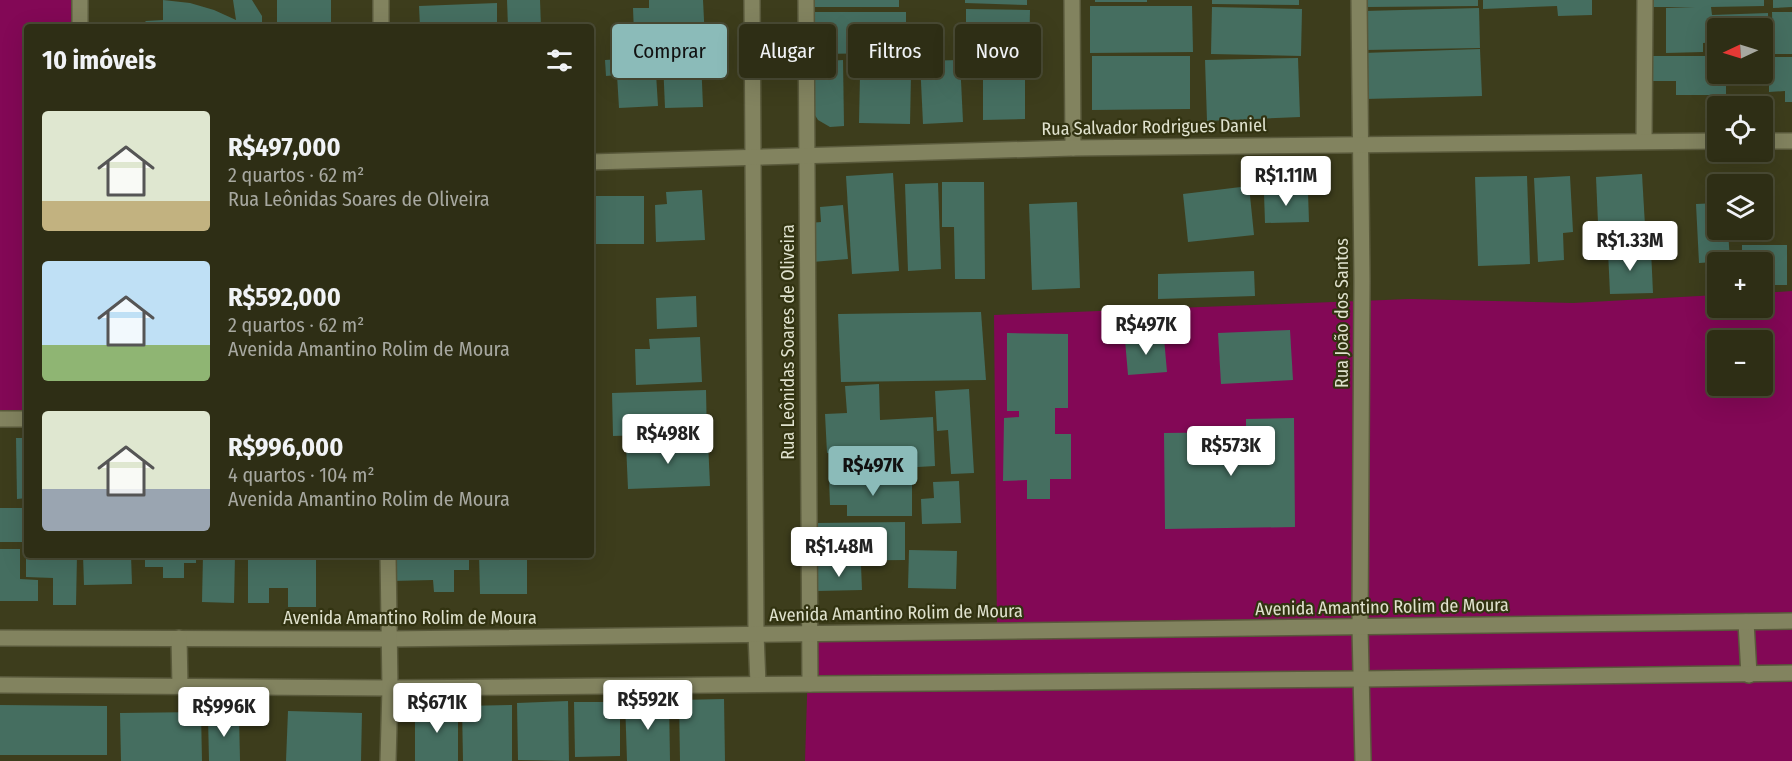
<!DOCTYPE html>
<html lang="pt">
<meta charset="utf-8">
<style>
:root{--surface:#2e2e15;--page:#3a3a22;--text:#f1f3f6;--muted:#a7a8a0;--line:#494a34;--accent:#8bbbb9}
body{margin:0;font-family:"Fira Sans Condensed",sans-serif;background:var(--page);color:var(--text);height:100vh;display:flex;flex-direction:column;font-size:22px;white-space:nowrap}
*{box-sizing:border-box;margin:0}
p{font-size:20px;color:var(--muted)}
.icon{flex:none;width:33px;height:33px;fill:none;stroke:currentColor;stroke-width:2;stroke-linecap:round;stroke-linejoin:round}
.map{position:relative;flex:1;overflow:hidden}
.panel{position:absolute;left:24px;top:24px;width:570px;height:534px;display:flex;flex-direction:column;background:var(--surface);border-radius:6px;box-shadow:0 6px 24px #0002,0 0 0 2px var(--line)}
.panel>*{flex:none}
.banner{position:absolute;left:612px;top:24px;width:570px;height:54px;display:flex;gap:12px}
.needle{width:39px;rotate:266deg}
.controls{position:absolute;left:1707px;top:18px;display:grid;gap:12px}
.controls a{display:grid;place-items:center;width:66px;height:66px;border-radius:6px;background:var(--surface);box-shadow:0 6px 24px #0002,0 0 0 2px var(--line);font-size:30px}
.price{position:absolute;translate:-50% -51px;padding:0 14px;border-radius:6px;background:#fff;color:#222;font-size:20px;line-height:39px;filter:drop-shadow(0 2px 3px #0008)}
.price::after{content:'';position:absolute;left:50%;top:36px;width:18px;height:14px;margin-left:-9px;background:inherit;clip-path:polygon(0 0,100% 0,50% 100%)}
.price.selected{background:var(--accent);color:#111}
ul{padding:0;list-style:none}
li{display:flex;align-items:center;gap:18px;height:150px;padding:0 18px}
li span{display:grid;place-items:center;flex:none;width:168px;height:120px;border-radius:6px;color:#555}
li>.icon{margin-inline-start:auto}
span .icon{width:72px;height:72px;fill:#fffc;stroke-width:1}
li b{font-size:26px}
h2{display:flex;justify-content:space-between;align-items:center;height:72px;padding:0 18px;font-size:26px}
.chip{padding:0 21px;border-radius:6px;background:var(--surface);box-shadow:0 6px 24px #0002,0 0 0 2px var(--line);font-size:21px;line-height:54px}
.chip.selected{background:var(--accent);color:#111}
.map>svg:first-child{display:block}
</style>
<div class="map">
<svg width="1792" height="761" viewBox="0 0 1792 761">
<rect width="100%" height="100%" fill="#3d3d1c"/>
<g fill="#830856" fill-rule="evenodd">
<polygon points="0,0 80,0 80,27 27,27 27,417 0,419"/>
<path d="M1792,291V761H805L809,634L997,631L994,315L1410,299L1573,303L1717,295L1718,308H1762L1763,293ZM1718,340H1762V386H1718Z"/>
</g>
<g fill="#456e60">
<polygon points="163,0 190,3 214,10 236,20 233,0 252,0 262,16 262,27 140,27 146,21 163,20"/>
<rect x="277" y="0" width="54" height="27"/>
<polygon points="507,0 540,0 541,27 508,27"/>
<polygon points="649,0 703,0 705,40 690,41 690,50 650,52 649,34 634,34 633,8 649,8"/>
<rect x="806" y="0" width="93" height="7"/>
<polygon points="965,0 1027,0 1027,5 965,3"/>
<rect x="1095" y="0" width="52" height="2"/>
<polygon points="1212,0 1299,0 1299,5 1212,4"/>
<polygon points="1368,0 1478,0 1478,6 1368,7"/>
<polygon points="1483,0 1592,0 1592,15 1558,16 1557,6 1483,9"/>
<polygon points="1648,0 1764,0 1764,6 1711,7 1712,15 1768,13 1769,53 1762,53 1762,28 1718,28 1718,42 1703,43 1703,52 1666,53 1666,8 1695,7 1649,7"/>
<polygon points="1773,0 1792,0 1792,7 1773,8"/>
<polygon points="497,3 497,27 420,27 419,6"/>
<polygon points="1090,6 1192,6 1193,52 1090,53"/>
<polygon points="1212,7 1302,9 1301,56 1211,54"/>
<polygon points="1479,8 1480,48 1365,50 1364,11"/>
<polygon points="966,9 1030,10 1029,54 966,53"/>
<polygon points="808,12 906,12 906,53 809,54"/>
<polygon points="1772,12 1792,12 1792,54 1773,54"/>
<polygon points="1480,49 1482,96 1365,99 1363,53"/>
<polygon points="1092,56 1190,56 1190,109 1092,110"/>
<polygon points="1652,56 1718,56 1718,74 1726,74 1726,95 1676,95 1676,81 1653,81"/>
<polygon points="655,57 658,106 619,108 617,75 606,76 605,60"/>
<polygon points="1769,57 1792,57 1792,102 1785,102 1785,91 1769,92"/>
<polygon points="1298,58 1300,117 1207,121 1205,60"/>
<polygon points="701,59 703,107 665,108 663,61"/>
<polygon points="843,60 844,126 830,127 818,120 811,109 810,62"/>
<polygon points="960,60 963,122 923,124 920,61"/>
<polygon points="983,65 1025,65 1025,119 983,120"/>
<polygon points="860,75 911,75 910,124 859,123"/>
<polygon points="893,173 899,271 852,274 846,176"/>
<polygon points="1642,174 1646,243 1599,246 1596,177"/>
<polygon points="1527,176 1530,264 1478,266 1475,177"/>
<polygon points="1570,176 1573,232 1563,233 1564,260 1538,262 1534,178"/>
<polygon points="942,182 984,182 985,279 955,279 954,227 942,227"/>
<polygon points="938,183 941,269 908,271 905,184"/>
<polygon points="1249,186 1254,235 1188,242 1183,194"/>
<polygon points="702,190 705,240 656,242 655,205 667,204 666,192"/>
<polygon points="1308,192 1309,222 1265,223 1264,193"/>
<rect x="591" y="196" width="53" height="48"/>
<polygon points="1077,202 1080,288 1032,290 1029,204"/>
<polygon points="1718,203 1718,230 1728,230 1730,261 1699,263 1696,204"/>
<polygon points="843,205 848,259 812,262 809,223 821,222 820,207"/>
<polygon points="1742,245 1787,245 1787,285 1762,285 1762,262 1742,262"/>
<polygon points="1651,250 1653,293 1610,294 1608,251"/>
<polygon points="1254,271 1255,296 1158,299 1158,274"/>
<polygon points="696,296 697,327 657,329 656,298"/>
<polygon points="981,312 986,380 841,382 838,314"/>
<polygon points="1290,330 1293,380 1221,384 1218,333"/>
<polygon points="1007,333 1068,334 1068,408 1055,408 1055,434 1071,434 1071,479 1050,479 1050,499 1027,499 1027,480 1003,481 1004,418 1019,417 1019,411 1007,411"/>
<polygon points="700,337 702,382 636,385 635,349 650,349 649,339"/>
<polygon points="1164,338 1167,372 1128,375 1125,340"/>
<polygon points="879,384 880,420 933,417 935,466 849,471 848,452 827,453 825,414 847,413 845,386"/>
<polygon points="969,389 974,473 951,474 948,430 937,431 935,391"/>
<polygon points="706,390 707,439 678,440 678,434 613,436 612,393"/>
<polygon points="1294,418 1295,527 1165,529 1164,433 1246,432 1246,419"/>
<polygon points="16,438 27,438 27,498 17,499"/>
<polygon points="708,441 710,486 628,489 626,444"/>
<polygon points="829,479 912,479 912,516 847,516 847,505 830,505"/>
<polygon points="959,481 961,523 922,524 921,499 934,498 933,482"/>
<rect x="0" y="508" width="27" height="34"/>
<polygon points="905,522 905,560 816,561 816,523"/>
<polygon points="0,549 20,549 20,579 38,580 38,601 0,601"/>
<polygon points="909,550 957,551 956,589 908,588"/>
<polygon points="26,555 77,555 76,605 53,605 53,578 26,577"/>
<polygon points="83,555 131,555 132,584 84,585"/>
<polygon points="145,555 196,555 196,563 184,563 184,578 163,578 163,567 145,567"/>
<polygon points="203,555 235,555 234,603 202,602"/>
<polygon points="248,555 316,555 316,607 288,607 288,588 269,588 269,603 248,603"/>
<polygon points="391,555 469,555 469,570 454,570 454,592 434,592 433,580 391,581"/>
<polygon points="479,555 527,555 527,594 480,594"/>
<polygon points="861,565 862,590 817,591 816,566"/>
<polygon points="724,699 725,761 680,761 679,700"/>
<polygon points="669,700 670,761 627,761 625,701"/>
<polygon points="568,701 569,761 518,760 517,703"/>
<polygon points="574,702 620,702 620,756 575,757"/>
<polygon points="0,705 107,706 107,755 0,755"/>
<polygon points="512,705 512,761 463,761 462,706"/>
<polygon points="458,706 458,761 415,761 415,707"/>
<polygon points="288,711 362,713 361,761 286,761"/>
<polygon points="201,712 202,761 121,761 120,713"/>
<polygon points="239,715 240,761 209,761 208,716"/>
</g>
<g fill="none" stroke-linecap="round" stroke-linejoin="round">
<g stroke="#59593b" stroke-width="18">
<g id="minor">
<polyline points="381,0 381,27"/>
<polyline points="752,0 756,634 758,684"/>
<polyline points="806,0 810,684"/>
<polyline points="1072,0 1073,148"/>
<polyline points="1359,0 1362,281 1360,627 1363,761"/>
<polyline points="80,27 80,0"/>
<polyline points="1644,140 1645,0"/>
<polyline points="1762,141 1792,141"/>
<polyline points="591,162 1073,148 1718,141"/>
<polyline points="0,419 27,419"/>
<polyline points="1746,622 1749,675"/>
<polyline points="0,638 389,639 1792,621"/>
<polyline points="179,638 180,686"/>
<polyline points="0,685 390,688 1361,679 1792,673"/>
<polyline points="388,761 390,688 388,555"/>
</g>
</g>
<use href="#minor" stroke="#82835f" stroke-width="15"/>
</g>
<g text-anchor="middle" stroke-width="4.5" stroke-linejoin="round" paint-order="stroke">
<g font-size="18" fill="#e0e2ce" stroke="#323311">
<text transform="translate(1154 127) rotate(-1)" y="6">Rua Salvador Rodrigues Daniel</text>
<text transform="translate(1342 313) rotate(-90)" y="6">Rua João dos Santos</text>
<text transform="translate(788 342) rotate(-90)" y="6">Rua Leônidas Soares de Oliveira</text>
<text transform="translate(1382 607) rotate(-1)" y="6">Avenida Amantino Rolim de Moura</text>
<text transform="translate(896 613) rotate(-1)" y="6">Avenida Amantino Rolim de Moura</text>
<text x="410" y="624">Avenida Amantino Rolim de Moura</text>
</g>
</g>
</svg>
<div class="controls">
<a><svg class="needle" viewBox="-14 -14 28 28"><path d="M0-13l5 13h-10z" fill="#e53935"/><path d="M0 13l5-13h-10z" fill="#a7a8a0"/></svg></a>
<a><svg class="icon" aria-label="locate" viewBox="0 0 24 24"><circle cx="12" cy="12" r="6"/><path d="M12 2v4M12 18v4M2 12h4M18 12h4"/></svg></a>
<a><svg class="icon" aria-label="layers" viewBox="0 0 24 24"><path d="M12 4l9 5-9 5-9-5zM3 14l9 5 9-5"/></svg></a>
<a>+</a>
<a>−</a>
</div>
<b class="price" style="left:1286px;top:207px">R$1.11M</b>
<b class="price" style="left:1630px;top:272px">R$1.33M</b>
<b class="price" style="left:1146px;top:356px">R$497K</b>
<b class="price" style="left:668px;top:465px">R$498K</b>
<b class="price" style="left:1231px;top:477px">R$573K</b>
<b class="price selected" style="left:873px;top:497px">R$497K</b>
<b class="price" style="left:839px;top:578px">R$1.48M</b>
<b class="price" style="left:648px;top:731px">R$592K</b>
<b class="price" style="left:437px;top:734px">R$671K</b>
<b class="price" style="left:224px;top:738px">R$996K</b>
<div class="banner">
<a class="chip selected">Comprar</a>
<a class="chip">Alugar</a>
<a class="chip">Filtros</a>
<a class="chip">Novo</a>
</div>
<section class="panel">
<h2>10 imóveis<svg class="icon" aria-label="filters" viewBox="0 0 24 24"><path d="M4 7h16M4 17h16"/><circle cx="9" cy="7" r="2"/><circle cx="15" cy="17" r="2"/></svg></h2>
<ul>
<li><span style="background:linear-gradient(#dfe7d0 75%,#c2b280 0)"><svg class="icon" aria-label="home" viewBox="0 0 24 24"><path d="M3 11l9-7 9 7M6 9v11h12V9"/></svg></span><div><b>R$497,000</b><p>2 quartos · 62 m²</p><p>Rua Leônidas Soares de Oliveira</p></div></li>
<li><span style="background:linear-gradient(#bfe0f5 70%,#8fb573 0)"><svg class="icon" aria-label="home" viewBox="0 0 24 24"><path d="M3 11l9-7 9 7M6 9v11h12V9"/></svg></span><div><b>R$592,000</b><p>2 quartos · 62 m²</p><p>Avenida Amantino Rolim de Moura</p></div></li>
<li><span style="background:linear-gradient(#dfe7d0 65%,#9aa5b1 0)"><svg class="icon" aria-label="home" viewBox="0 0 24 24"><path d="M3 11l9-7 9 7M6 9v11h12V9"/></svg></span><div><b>R$996,000</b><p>4 quartos · 104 m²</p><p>Avenida Amantino Rolim de Moura</p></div></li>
</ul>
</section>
</div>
